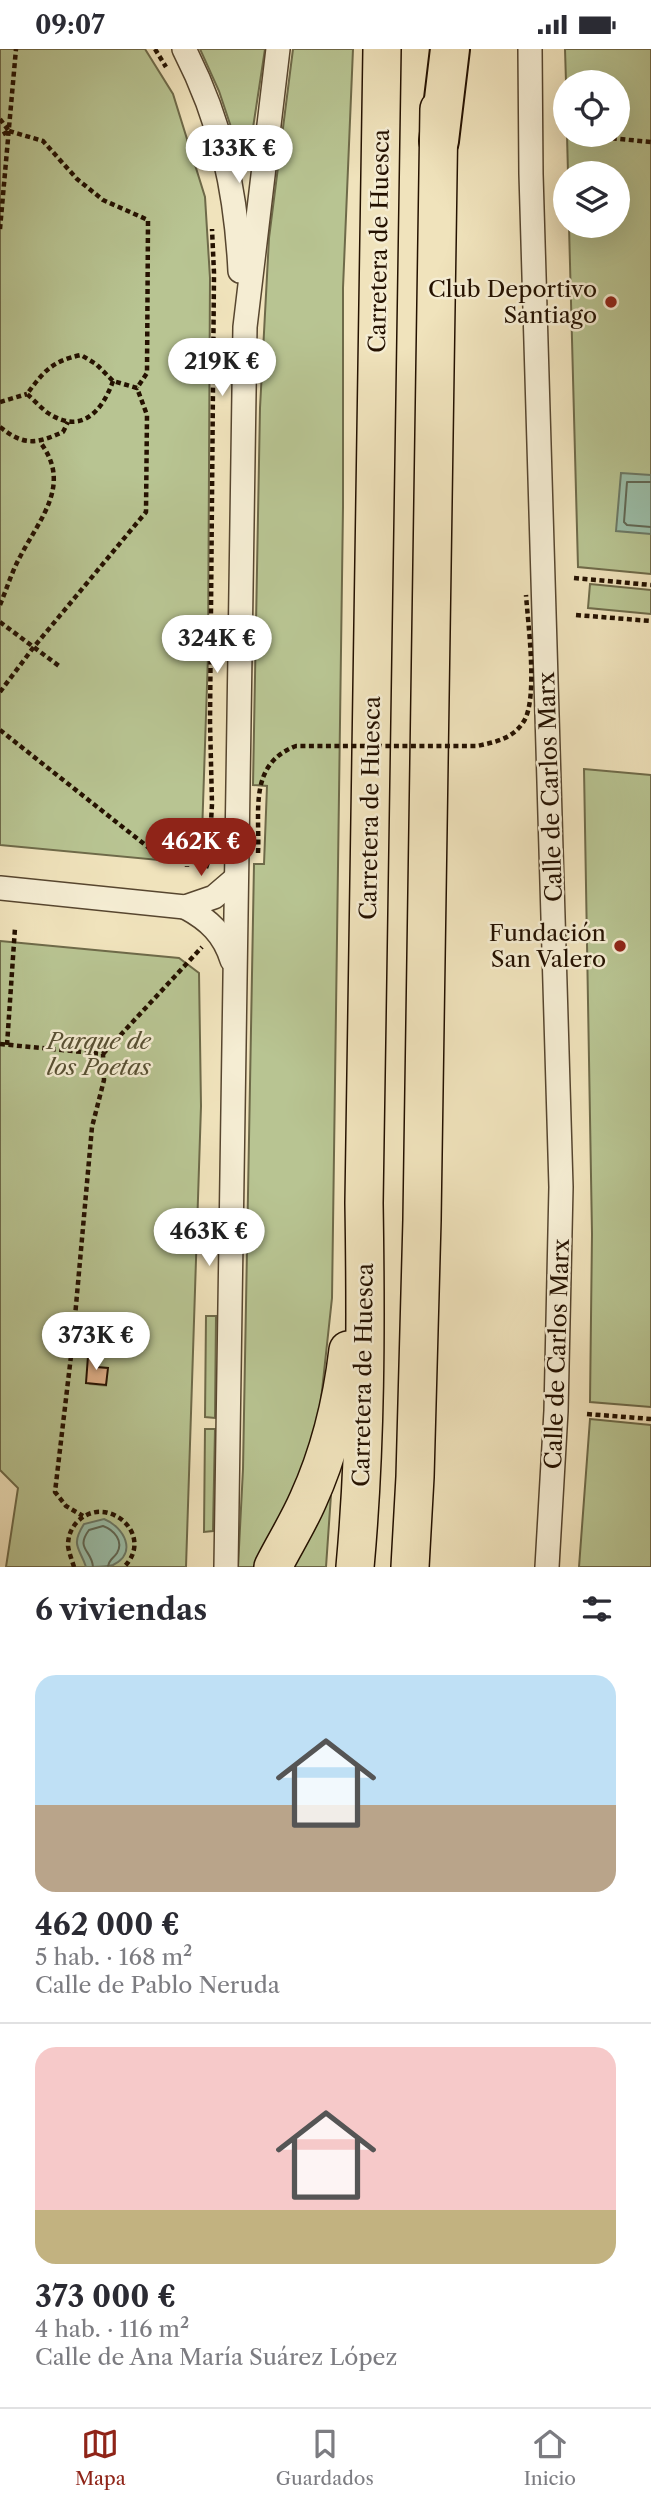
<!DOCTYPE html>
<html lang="es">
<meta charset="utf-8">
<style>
:root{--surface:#fff;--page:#f7f7f7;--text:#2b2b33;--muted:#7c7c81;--line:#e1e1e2;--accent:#8f2418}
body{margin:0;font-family:"Libre Caslon Text",serif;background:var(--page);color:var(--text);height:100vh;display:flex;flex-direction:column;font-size:26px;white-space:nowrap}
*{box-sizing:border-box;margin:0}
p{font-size:23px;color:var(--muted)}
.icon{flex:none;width:38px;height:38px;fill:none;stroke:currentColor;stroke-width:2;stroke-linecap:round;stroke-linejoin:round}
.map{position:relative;height:1518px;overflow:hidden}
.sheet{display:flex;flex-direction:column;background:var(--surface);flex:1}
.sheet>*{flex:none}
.buttons{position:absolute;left:553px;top:21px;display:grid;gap:14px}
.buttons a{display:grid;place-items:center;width:77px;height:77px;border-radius:50%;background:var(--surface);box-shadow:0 7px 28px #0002;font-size:35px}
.price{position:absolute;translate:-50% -60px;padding:0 16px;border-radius:24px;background:#fff;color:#222;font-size:23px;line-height:46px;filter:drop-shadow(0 2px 4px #0008)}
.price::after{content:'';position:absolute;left:50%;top:42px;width:21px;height:16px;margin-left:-10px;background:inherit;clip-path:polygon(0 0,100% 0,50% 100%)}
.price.current{background:var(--accent);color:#fff}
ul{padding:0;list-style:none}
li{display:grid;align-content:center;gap:14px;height:371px;padding:0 35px}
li+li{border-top:2px solid var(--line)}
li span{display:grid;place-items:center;height:217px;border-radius:21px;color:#555}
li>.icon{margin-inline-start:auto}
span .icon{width:126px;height:126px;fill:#fffc;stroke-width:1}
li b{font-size:30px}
h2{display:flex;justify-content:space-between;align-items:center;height:84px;padding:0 35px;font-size:30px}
.status{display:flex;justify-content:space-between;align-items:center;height:49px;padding:0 35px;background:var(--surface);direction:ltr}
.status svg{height:19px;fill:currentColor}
.tabs{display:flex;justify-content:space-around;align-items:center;height:98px;border-top:2px solid var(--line);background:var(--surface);font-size:19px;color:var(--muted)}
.tabs a{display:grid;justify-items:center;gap:4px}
.tabs .current{color:var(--accent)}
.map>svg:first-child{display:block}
</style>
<div class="status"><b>09:07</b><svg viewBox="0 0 49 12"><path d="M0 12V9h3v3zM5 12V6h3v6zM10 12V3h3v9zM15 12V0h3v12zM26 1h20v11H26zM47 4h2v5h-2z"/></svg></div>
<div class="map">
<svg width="651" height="1518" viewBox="0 0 651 1518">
<rect width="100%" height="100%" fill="#f0e3bc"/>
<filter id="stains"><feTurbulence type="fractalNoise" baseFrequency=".00286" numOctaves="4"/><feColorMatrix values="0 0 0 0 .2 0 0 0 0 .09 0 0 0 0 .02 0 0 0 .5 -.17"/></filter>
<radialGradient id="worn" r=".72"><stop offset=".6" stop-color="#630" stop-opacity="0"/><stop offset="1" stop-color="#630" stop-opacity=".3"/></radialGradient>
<g fill="#b8c492" stroke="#6e6a49" stroke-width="2">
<polygon points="0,0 145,0 173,45 205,148 210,229 208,607 201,815 0,796"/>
<polygon points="200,0 265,0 251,92 235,90 219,42"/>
<polygon points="293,0 353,0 343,239 343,458 332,1249 320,1360 310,1410 260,1518 238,1518 243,1420 254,815 264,815 267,737 253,736 260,359 269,189"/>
<polygon points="565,0 651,0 651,525 578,518 569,177 618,177 618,124 568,124 567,86 618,86 618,33 566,33"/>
<polygon points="590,535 651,541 651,565 588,559"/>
<polygon points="584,720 651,726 651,1358 590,1353 592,1185"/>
<polygon points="0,892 179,909 199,924 201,1057 186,1518 6,1518 18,1439 0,1421"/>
<polygon points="206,1267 216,1267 215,1369 205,1368"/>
<polygon points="590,1370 651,1376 651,1518 579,1518"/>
<polygon points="205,1380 215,1380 213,1482 204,1483"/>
<polygon points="332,1431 326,1518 285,1518"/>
</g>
<g fill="#9bbfaa" stroke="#6b7966" stroke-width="2">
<polygon points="621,424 651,426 651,485 616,482"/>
<path d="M104,1470C124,1478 138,1504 113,1516C107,1518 94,1518 86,1518C80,1499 70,1497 84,1475Z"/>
</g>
<polygon fill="#0003" points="97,1309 98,1319 107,1320 108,1323 107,1338 89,1336 88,1333"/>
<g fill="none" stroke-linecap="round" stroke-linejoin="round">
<g stroke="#606855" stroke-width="2">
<polyline points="651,433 627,433 624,473 627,476 651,478"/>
<path d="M93,1518C92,1501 75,1500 89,1481L103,1477C114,1481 124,1492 117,1504C113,1510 109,1510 108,1518"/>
</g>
</g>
<polygon fill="#e3b38b" stroke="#241100" stroke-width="2" points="88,1307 98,1308 97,1318 108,1319 106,1336 86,1334"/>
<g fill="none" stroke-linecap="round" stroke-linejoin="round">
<g stroke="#57462f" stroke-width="26">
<g id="minor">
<path d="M184,0C221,72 236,141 240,222"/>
<polyline points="530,0 531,125 561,1138 556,1362 547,1518"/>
<polyline points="0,839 185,858 214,848 235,830"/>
<path d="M185,858C209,871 224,885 232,911"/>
<polyline points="226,1518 245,278 278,0"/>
</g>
</g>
<g stroke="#241100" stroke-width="40">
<g id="trunk">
<path d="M273,1518C284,1496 298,1474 308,1451C329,1405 342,1352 348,1301"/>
<path d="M355,1518C366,1397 366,1276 364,1154L382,0"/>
<polyline points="410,1518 415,1428 422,1171 439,60"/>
</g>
</g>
<g stroke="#241100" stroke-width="42">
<polyline id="motorway" points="439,92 450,0"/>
</g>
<g stroke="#241100" stroke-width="4.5" stroke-dasharray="5 3.5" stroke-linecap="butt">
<polyline points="155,0 166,18"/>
<polyline points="0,70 9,82 0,87"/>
<path d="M9,82L43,92L77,130L103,151L148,171L147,324L137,339L113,332L96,315L81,306C52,312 44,322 27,345C34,351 41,359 48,364C81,386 102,363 113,332"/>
<polyline points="578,86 651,93"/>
<polyline points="0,180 16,0"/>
<polyline points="0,353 27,345"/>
<path d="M0,378C24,397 36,395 63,383L68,373"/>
<polyline points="574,529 651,536"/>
<path d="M0,556C7,539 12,522 21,506C41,468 72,435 40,393"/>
<polyline points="576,566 651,572"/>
<polyline points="0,573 59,617"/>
<polyline points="0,643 33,599 146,463 147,366 137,339"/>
<polyline points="0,681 158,806 187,810 187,818"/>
<polyline points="206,819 209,810 212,755 210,673 214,224 212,180"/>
<polyline points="0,995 103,1005 104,1031 92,1078 73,1290 55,1443 66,1457 83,1467"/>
<polyline points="7,996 15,879"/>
<polyline points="103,1005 202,898"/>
<polyline points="587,1365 651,1370"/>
<path d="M74,1518C72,1511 69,1504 68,1497C68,1487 71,1479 78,1472C107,1444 156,1486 124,1518"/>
</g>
<use href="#minor" stroke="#f5edd3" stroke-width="23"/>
<use href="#trunk" stroke="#f0e3bc" stroke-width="37"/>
<use href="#motorway" stroke="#f0e3bc" stroke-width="38"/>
<path stroke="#241100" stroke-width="4.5" stroke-dasharray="5 3.5" stroke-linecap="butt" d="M258,804C260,762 248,715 296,697H477C495,693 513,690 524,672C538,649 528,575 526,546"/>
</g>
<g fill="#8f2418" stroke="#f5edd3" stroke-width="2.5">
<circle cx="611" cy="253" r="7"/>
<circle cx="620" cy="897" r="7"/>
</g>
<g text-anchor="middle" stroke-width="5" stroke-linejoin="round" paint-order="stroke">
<g font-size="23" fill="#241100" stroke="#f5edd3">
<text transform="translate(379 192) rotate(-89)" y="8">Carretera de Huesca</text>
<text transform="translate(550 738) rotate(-92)" y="8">Calle de Carlos Marx</text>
<text transform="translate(370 759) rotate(-89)" y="8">Carretera de Huesca</text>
<text transform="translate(557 1305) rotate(-88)" y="8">Calle de Carlos Marx</text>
<text transform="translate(363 1326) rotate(-89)" y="8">Carretera de Huesca</text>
</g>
<g font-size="23" fill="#241100" stroke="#f5edd3" text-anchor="end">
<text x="597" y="248">Club Deportivo<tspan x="597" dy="26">Santiago</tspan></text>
<text x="606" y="892">Fundación<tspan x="606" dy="26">San Valero</tspan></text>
</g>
<g font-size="23" font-style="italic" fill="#585033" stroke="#f5edd3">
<text x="99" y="1000">Parque de<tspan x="99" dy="26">los Poetas</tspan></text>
</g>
</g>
<rect width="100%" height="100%" filter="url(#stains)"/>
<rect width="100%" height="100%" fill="url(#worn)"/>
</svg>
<div class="buttons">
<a><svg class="icon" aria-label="locate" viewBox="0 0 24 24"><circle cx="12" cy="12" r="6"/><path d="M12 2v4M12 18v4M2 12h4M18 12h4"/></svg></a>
<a><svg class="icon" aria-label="layers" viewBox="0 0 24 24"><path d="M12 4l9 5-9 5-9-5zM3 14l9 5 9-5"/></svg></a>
</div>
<b class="price" style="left:239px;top:136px">133K €</b>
<b class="price" style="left:222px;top:349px">219K €</b>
<b class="price" style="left:217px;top:626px">324K €</b>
<b class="price current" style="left:201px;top:829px">462K €</b>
<b class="price" style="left:209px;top:1219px">463K €</b>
<b class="price" style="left:96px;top:1323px">373K €</b>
</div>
<section class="sheet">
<h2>6 viviendas<svg class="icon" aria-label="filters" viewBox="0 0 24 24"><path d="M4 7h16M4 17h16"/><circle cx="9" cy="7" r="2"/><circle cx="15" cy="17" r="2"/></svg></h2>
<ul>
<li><span style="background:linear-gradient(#bfe0f5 60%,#b9a48a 0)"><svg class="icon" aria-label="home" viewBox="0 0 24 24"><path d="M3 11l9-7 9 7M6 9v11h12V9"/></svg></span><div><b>462 000 €</b><p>5 hab. · 168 m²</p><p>Calle de Pablo Neruda</p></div></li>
<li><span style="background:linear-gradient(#f6c9c9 75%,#c2b280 0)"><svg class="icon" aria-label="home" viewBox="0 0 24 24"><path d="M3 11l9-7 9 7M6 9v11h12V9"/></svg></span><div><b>373 000 €</b><p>4 hab. · 116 m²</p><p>Calle de Ana María Suárez López</p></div></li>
</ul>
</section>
<nav class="tabs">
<a class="current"><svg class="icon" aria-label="map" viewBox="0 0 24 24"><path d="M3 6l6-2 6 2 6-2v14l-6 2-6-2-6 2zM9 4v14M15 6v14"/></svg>Mapa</a>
<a><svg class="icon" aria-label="saved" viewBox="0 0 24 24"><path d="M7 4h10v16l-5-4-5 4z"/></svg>Guardados</a>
<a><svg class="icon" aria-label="home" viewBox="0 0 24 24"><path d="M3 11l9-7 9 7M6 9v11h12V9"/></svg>Inicio</a>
</nav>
